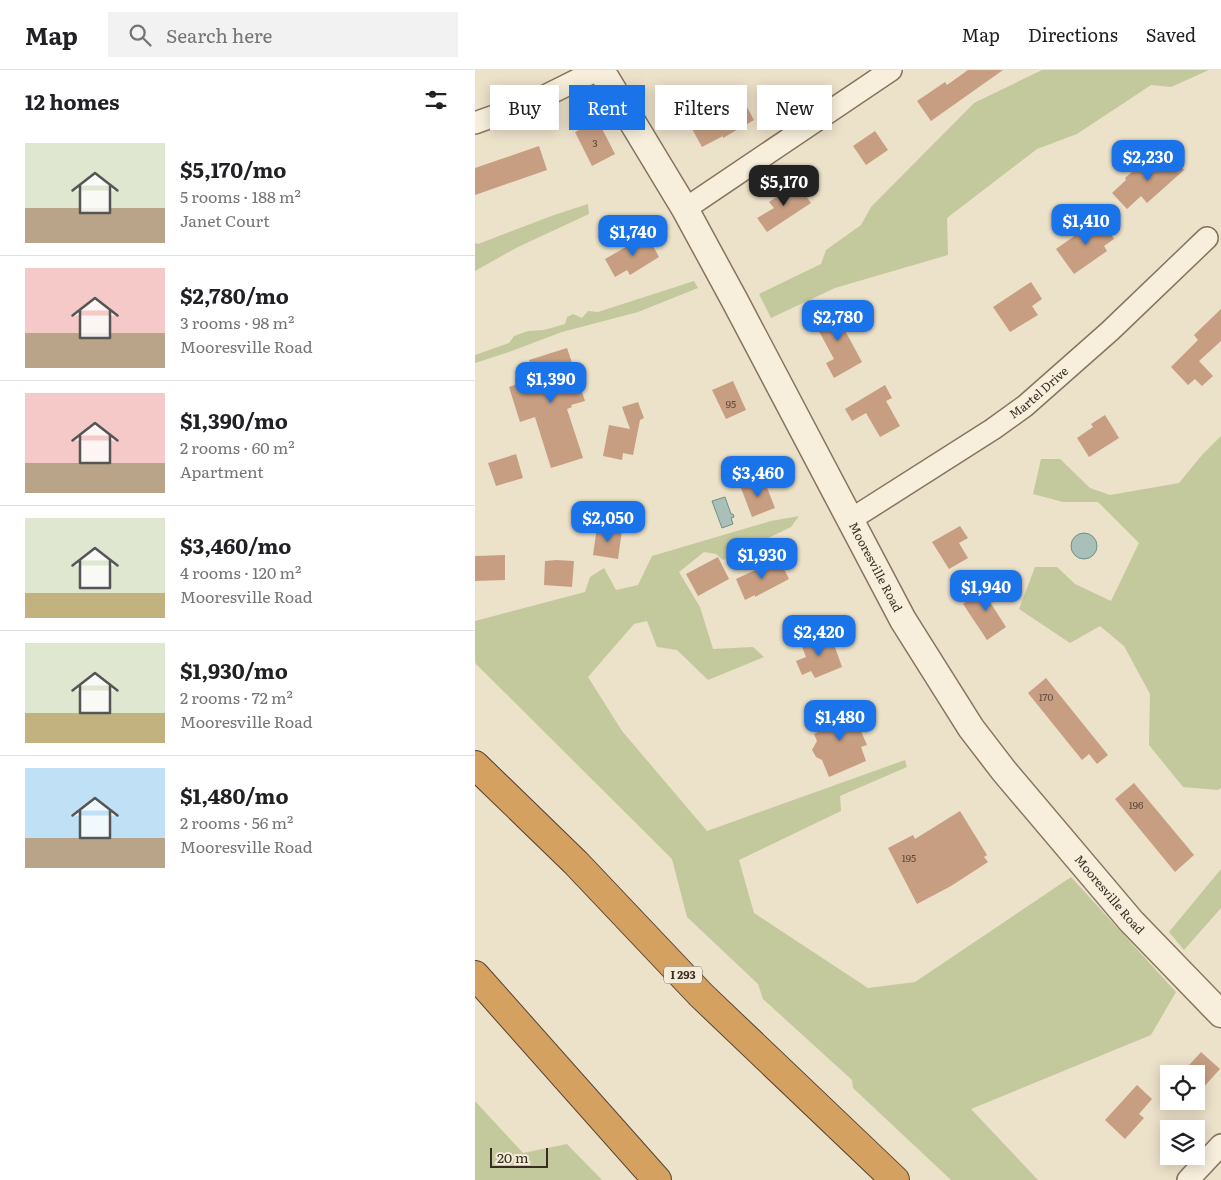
<!DOCTYPE html>
<meta charset="utf-8">
<style>
:root{--surface:#fff;--page:#f2f2f2;--text:#202124;--muted:#757577;--line:#e0e0e0;--accent:#1a73e8}
body{margin:0;font-family:Literata,serif;background:var(--page);color:var(--text);height:100vh;display:flex;flex-direction:column;font-size:19px;white-space:nowrap}
*{box-sizing:border-box;margin:0}
p{font-size:16px;color:var(--muted)}
.icon{flex:none;width:28px;height:28px;fill:none;stroke:currentColor;stroke-width:2;stroke-linecap:round;stroke-linejoin:round}
.map{position:relative;flex:1;overflow:hidden}
.drawer{display:flex;flex-direction:column;background:var(--surface);width:475px}
.drawer>*{flex:none}
.hud{position:absolute;left:15px;top:15px;width:475px;height:45px;display:flex;gap:10px}
.buttons{position:absolute;left:685px;top:995px;display:grid;gap:10px}
.buttons a{display:grid;place-items:center;width:45px;height:45px;border-radius:0px;background:var(--surface);box-shadow:0 2px 12px #0003;font-size:25px}
.scale{position:absolute;left:15px;bottom:12px;width:58px;box-sizing:border-box;padding-left:5px;border:2px solid #382c21;border-top:0;font-size:14px;line-height:18px;white-space:nowrap;color:#382c21;-webkit-text-stroke:4px #f4ebd8;paint-order:stroke}
.price{position:absolute;translate:-50% -42px;padding:0 11px;border-radius:10px;background:var(--accent);color:#fff;font-size:16px;line-height:32px;filter:drop-shadow(0 1px 2px #0008)}
.price::after{content:'';position:absolute;left:50%;top:30px;width:15px;height:11px;margin-left:-8px;background:inherit;clip-path:polygon(0 0,100% 0,50% 100%)}
.price.on{background:#222;color:#fff}
ul{padding:0;list-style:none}
li{display:flex;align-items:center;gap:15px;height:125px;padding:0 25px}
li+li{border-top:1px solid var(--line)}
li span{display:grid;place-items:center;flex:none;width:140px;height:100px;border-radius:0px;color:#555}
li>.icon{margin-inline-start:auto}
span .icon{width:60px;height:60px;fill:#fffc;stroke-width:1}
li b{font-size:21px}
h2{display:flex;justify-content:space-between;align-items:center;height:60px;padding:0 25px;font-size:21px}
.tag{padding:0 18px;border-radius:0px;background:var(--surface);box-shadow:0 2px 12px #0003;font-size:18px;line-height:45px}
.tag.on{background:var(--accent);color:#fff}
header{display:flex;align-items:center;gap:30px;box-sizing:border-box;height:70px;padding:0 25px;background:var(--surface);border-bottom:1px solid var(--line)}
header strong{font-size:24px}
nav{display:flex;gap:28px;margin-inline-start:auto;font-size:18px}
.search{width:350px;height:45px;background:var(--page);display:flex;align-items:center;gap:12px;box-sizing:border-box;padding:0 18px;border-radius:0px;color:var(--muted);font-size:19px}
main{display:flex;flex:1;min-height:0}
.map>svg:first-child{display:block}
</style>
<header>
<strong>Map</strong>
<div class="search"><svg class="icon" aria-label="search" viewBox="0 0 24 24"><circle cx="10" cy="10" r="6"/><path d="M15 15l6 6"/></svg>Search here</div>
<nav><a>Map</a><a>Directions</a><a>Saved</a></nav>
</header>
<main>
<section class="drawer">
<h2>12 homes<svg class="icon" aria-label="filters" viewBox="0 0 24 24"><path d="M4 7h16M4 17h16"/><circle cx="9" cy="7" r="2"/><circle cx="15" cy="17" r="2"/></svg></h2>
<ul>
<li><span style="background:linear-gradient(#dfe7d0 65%,#b9a48a 0)"><svg class="icon" aria-label="home" viewBox="0 0 24 24"><path d="M3 11l9-7 9 7M6 9v11h12V9"/></svg></span><div><b>$5,170/mo</b><p>5 rooms · 188 m²</p><p>Janet Court</p></div></li>
<li><span style="background:linear-gradient(#f6c9c9 65%,#b9a48a 0)"><svg class="icon" aria-label="home" viewBox="0 0 24 24"><path d="M3 11l9-7 9 7M6 9v11h12V9"/></svg></span><div><b>$2,780/mo</b><p>3 rooms · 98 m²</p><p>Mooresville Road</p></div></li>
<li><span style="background:linear-gradient(#f6c9c9 70%,#b9a48a 0)"><svg class="icon" aria-label="home" viewBox="0 0 24 24"><path d="M3 11l9-7 9 7M6 9v11h12V9"/></svg></span><div><b>$1,390/mo</b><p>2 rooms · 60 m²</p><p>Apartment</p></div></li>
<li><span style="background:linear-gradient(#dfe7d0 75%,#c2b280 0)"><svg class="icon" aria-label="home" viewBox="0 0 24 24"><path d="M3 11l9-7 9 7M6 9v11h12V9"/></svg></span><div><b>$3,460/mo</b><p>4 rooms · 120 m²</p><p>Mooresville Road</p></div></li>
<li><span style="background:linear-gradient(#dfe7d0 70%,#c2b280 0)"><svg class="icon" aria-label="home" viewBox="0 0 24 24"><path d="M3 11l9-7 9 7M6 9v11h12V9"/></svg></span><div><b>$1,930/mo</b><p>2 rooms · 72 m²</p><p>Mooresville Road</p></div></li>
<li><span style="background:linear-gradient(#bfe0f5 70%,#b9a48a 0)"><svg class="icon" aria-label="home" viewBox="0 0 24 24"><path d="M3 11l9-7 9 7M6 9v11h12V9"/></svg></span><div><b>$1,480/mo</b><p>2 rooms · 56 m²</p><p>Mooresville Road</p></div></li>
</ul>
</section>
<div class="map">
<svg width="746" height="1110" viewBox="0 0 746 1110">
<rect width="100%" height="100%" fill="#ece1c9"/>
<g fill="#c4c99d">
<polygon points="567,0 734,0 696,17 676,15 602,64 562,79 472,148 473,185 360,218 296,248 284,224 346,194 351,180 386,155 396,137 499,33"/>
<polygon points="113,134 114,144 41,178 0,201 0,173 3,174 79,145"/>
<polygon points="219,211 223,218 163,242 87,262 34,282 0,293 0,285 34,273 39,266 53,261 69,260 90,254 92,247 98,244 107,248 113,241 123,242"/>
<polygon points="746,366 746,718 743,720 708,717 674,675 675,624 649,576 625,556 595,573 544,539 560,497 582,497 600,514 636,531 664,473 623,432 588,432 558,424 566,389 585,389 615,418 635,425 704,413 727,385"/>
<polygon points="324,446 316,457 248,490 241,484 229,482 204,502 225,537 238,579 278,577 289,587 233,610 202,580 182,577 172,551 159,554 113,607 147,661 232,761 430,690 432,697 365,726 366,741 264,790 279,843 393,918 440,912 596,807 701,922 676,965 496,1039 563,1110 476,1110 378,1018 377,1010 288,929 283,914 212,847 197,789 0,593 0,551 110,522 115,507 129,498 141,520 163,515 177,486 296,451"/>
<polygon points="746,799 746,838 709,880 694,862"/>
<polygon points="0,1031 48,1083 92,1074 127,1110 0,1110"/>
</g>
<g fill="#a9c0b9" stroke="#708e87">
<polygon points="250,427 256,444 258,444 259,447 256,448 258,454 247,458 237,431"/>
<circle cx="609" cy="476" r="13"/>
</g>
<g fill="#c79e82">
<polygon points="493,0 528,0 456,51 442,31 470,12 472,15"/>
<polygon points="227,24 238,44 267,28 279,50 248,68 248,66 227,77 205,37"/>
<polygon points="123,51 140,84 117,96 100,62"/>
<polygon points="400,61 413,80 391,95 378,76"/>
<polygon points="64,76 72,100 0,125 0,98"/>
<polygon points="694,84 709,100 672,133 666,126 652,139 637,123 651,110 650,108 663,97 670,105"/>
<polygon points="322,113 336,133 292,162 282,148 299,138 294,132"/>
<polygon points="625,148 639,169 629,176 632,181 599,204 581,179"/>
<polygon points="172,165 184,187 155,205 152,200 140,207 130,189"/>
<polygon points="556,212 567,229 557,236 563,245 535,262 518,237"/>
<polygon points="368,236 376,250 367,255 387,292 359,308 351,293 359,289 339,252"/>
<polygon points="746,239 746,271 724,291 738,306 727,316 720,309 713,315 696,297 723,270 719,265"/>
<polygon points="92,278 110,331 96,335 97,337 92,339 108,388 76,398 60,347 45,352 34,317 42,314 40,309 58,303 54,290"/>
<polygon points="258,311 271,340 251,349 237,320"/>
<polygon points="410,315 417,328 411,331 425,356 405,367 391,343 377,351 370,339"/>
<polygon points="163,332 169,348 165,350 158,385 148,383 147,390 128,386 134,355 155,359 147,337"/>
<polygon points="630,345 644,368 614,387 602,368 618,357 616,354"/>
<polygon points="41,384 48,408 21,416 13,393"/>
<polygon points="289,410 300,438 277,447 266,418"/>
<polygon points="485,456 493,468 484,473 493,488 474,499 457,472"/>
<polygon points="122,457 147,460 143,489 118,485"/>
<polygon points="30,485 30,510 0,511 0,486"/>
<polygon points="243,487 254,509 223,526 211,504"/>
<polygon points="304,489 314,509 280,527 280,525 270,530 261,509"/>
<polygon points="81,490 99,491 97,517 69,515 70,491"/>
<polygon points="518,513 526,525 515,532 531,557 512,570 488,534"/>
<polygon points="355,563 367,597 340,608 336,601 327,605 321,591 331,587 326,574"/>
<polygon points="571,608 633,685 622,694 614,684 607,690 553,623"/>
<polygon points="380,638 388,658 385,659 392,675 386,677 391,691 354,707 347,690 341,687 337,680 342,671 339,664 343,662 340,654"/>
<polygon points="659,713 719,785 700,802 640,729"/>
<polygon points="485,741 512,785 509,787 513,792 476,816 442,834 413,778 438,765 440,769"/>
<polygon points="726,982 745,999 725,1021 721,1018 721,1004 706,1004"/>
<polygon points="662,1015 677,1029 664,1044 669,1048 650,1069 630,1050"/>
</g>
<g fill="none" stroke-linecap="round" stroke-linejoin="round">
<g stroke="#87745f" stroke-width="24">
<g id="minor">
<polyline points="0,53 58,32 122,0"/>
<polyline points="210,139 416,0"/>
<path id="s1" d="M375,450L518,359L550,336L635,261L732,168"/>
<polyline points="713,1110 746,1075"/>
</g>
</g>
<g stroke="#87745f" stroke-width="29">
<g id="tertiary">
<path id="s2" d="M126,0L210,139L260,231L428,550L496,658L529,701L656,851L746,944"/>
</g>
</g>
<g stroke="#554232" stroke-width="30">
<g id="motorway">
<polyline points="0,695 101,793 226,925 420,1110"/>
<polyline points="0,905 182,1110"/>
</g>
</g>
<use href="#minor" stroke="#f7efdc" stroke-width="21"/>
<use href="#tertiary" stroke="#f7efdc" stroke-width="26"/>
<use href="#motorway" stroke="#d4a161" stroke-width="28"/>
</g>
<g text-anchor="middle" stroke-width="4" stroke-linejoin="round" paint-order="stroke">
<g font-size="10" fill="#5c4839">
<text x="120" y="77">3</text>
<text x="256" y="338">95</text>
<text x="571" y="631">170</text>
<text x="661" y="739">196</text>
<text x="434" y="792">195</text>
</g>
<rect fill="#f4ebd8" stroke="#706558" stroke-width="1" x="189" y="896.5" width="38" height="17" rx="4"/>
<g font-size="11" font-weight="bold" fill="#382c21">
<text x="208" y="909">I 293</text>
</g>
<g font-size="12" fill="#382c21" stroke="#f4ebd8">
<text dy="4" stroke="none"><textPath href="#s1" startOffset="228">Martel Drive</textPath></text>
<text dy="4" stroke="none"><textPath href="#s2" startOffset="568">Mooresville Road</textPath></text>
<text dy="4" stroke="none"><textPath href="#s2" startOffset="972">Mooresville Road</textPath></text>
</g>
</g>
</svg>
<div class="buttons">
<a><svg class="icon" aria-label="locate" viewBox="0 0 24 24"><circle cx="12" cy="12" r="6"/><path d="M12 2v4M12 18v4M2 12h4M18 12h4"/></svg></a>
<a><svg class="icon" aria-label="layers" viewBox="0 0 24 24"><path d="M12 4l9 5-9 5-9-5zM3 14l9 5 9-5"/></svg></a>
</div>
<div class="scale">20 m</div>
<b class="price" style="left:673px;top:112px">$2,230</b>
<b class="price on" style="left:309px;top:137px">$5,170</b>
<b class="price" style="left:611px;top:176px">$1,410</b>
<b class="price" style="left:158px;top:187px">$1,740</b>
<b class="price" style="left:363px;top:272px">$2,780</b>
<b class="price" style="left:76px;top:334px">$1,390</b>
<b class="price" style="left:283px;top:428px">$3,460</b>
<b class="price" style="left:133px;top:473px">$2,050</b>
<b class="price" style="left:287px;top:510px">$1,930</b>
<b class="price" style="left:511px;top:542px">$1,940</b>
<b class="price" style="left:344px;top:587px">$2,420</b>
<b class="price" style="left:365px;top:672px">$1,480</b>
<div class="hud">
<a class="tag">Buy</a>
<a class="tag on">Rent</a>
<a class="tag">Filters</a>
<a class="tag">New</a>
</div>
</div>
</main>
